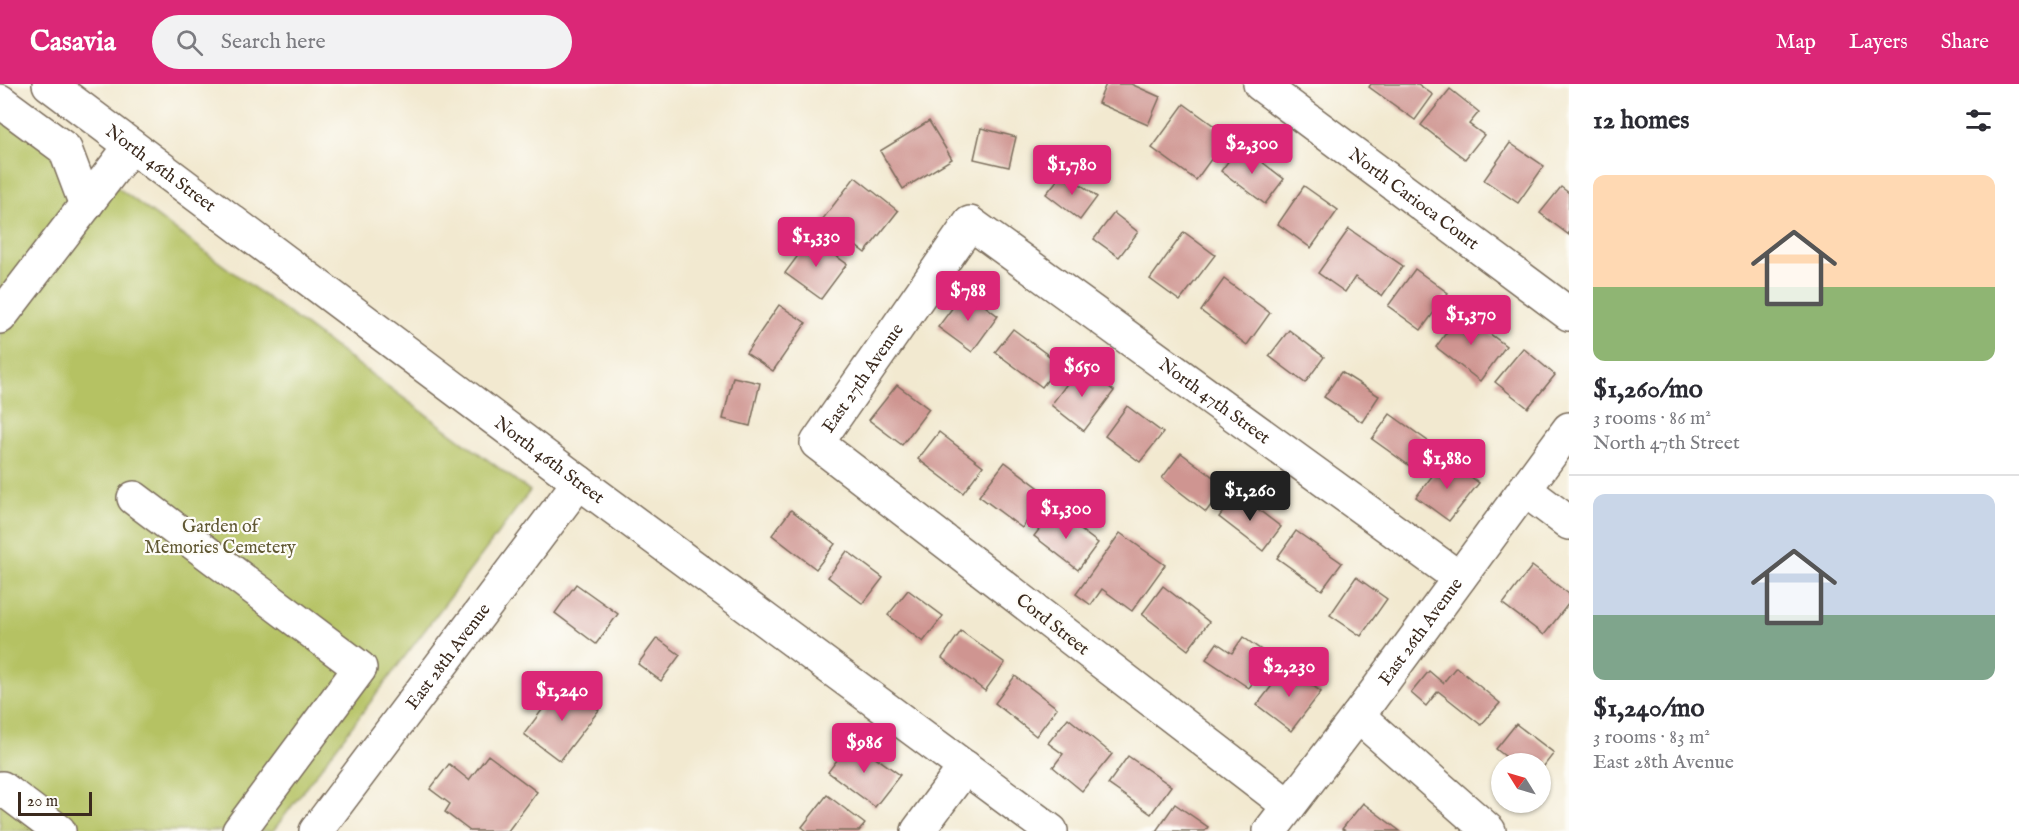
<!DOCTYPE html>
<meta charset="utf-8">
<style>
:root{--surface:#fff;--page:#f2f2f3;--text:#2b2b33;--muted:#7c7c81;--line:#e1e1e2;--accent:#db2777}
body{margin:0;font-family:"IM FELL English",serif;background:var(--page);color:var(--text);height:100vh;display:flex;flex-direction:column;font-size:22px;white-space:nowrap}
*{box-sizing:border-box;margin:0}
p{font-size:20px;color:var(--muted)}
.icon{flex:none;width:33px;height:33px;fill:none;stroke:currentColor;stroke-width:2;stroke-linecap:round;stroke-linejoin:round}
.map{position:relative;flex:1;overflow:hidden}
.side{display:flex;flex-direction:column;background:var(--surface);width:450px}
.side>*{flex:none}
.needle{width:39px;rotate:307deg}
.fabs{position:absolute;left:1491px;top:669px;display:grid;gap:12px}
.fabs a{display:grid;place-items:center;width:60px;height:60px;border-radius:50%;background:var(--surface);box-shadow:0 2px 4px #0004;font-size:30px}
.scale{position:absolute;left:18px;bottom:15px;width:74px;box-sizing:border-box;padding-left:6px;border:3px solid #3b2a1e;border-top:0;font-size:16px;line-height:21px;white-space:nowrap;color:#3b2a1e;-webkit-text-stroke:4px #fdfcf7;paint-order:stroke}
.price{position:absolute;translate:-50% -51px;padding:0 14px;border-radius:6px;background:var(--accent);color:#fff;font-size:20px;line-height:39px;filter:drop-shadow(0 2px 3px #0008)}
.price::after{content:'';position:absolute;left:50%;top:36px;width:18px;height:14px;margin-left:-9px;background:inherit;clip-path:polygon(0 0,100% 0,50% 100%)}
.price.selected{background:#222;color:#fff}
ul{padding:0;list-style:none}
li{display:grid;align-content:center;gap:12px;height:318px;padding:0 24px}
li+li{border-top:2px solid var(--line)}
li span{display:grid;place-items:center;height:186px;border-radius:12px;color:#555}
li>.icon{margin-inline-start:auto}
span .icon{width:108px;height:108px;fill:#fffc;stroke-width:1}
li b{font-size:26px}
h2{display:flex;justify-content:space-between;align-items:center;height:72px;padding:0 24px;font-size:26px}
header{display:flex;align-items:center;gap:36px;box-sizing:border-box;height:84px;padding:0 30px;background:var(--accent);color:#fff}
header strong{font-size:28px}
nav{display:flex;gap:33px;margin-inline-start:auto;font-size:21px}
.search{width:420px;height:54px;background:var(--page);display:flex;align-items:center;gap:15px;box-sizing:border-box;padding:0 21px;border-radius:33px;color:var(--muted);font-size:22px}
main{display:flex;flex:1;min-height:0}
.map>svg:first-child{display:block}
</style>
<header>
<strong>Casavia</strong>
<div class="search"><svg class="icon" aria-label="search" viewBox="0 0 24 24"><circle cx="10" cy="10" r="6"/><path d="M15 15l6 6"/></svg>Search here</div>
<nav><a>Map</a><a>Layers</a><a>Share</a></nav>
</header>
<main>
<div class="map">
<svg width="1569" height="747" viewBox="0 0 1569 747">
<rect width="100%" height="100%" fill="#fdfcf7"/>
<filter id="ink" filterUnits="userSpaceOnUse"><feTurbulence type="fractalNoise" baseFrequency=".0167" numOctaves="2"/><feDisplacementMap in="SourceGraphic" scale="12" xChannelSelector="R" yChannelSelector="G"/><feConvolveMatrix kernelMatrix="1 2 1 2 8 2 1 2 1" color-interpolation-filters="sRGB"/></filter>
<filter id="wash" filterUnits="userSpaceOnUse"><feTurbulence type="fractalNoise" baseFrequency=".008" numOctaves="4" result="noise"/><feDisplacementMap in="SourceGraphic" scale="24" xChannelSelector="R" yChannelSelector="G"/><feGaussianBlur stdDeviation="1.35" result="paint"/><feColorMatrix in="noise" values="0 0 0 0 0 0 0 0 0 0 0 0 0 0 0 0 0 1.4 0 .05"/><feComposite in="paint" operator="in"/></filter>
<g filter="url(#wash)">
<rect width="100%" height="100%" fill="#f2e9d0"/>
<polygon fill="#b5c264" stroke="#787641" stroke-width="1.5" points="0,17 530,407 273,747 0,747"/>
<g id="blocks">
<g fill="#cf9591">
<polygon points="1106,0 1131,0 1160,13 1148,41 1098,19"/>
<polygon points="1371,0 1418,0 1433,11 1415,36 1369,3"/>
<polygon points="1450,5 1479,28 1469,40 1484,51 1465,75 1421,41"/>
<polygon points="1184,20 1228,52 1196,96 1152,64"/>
<polygon points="929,37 952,75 903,105 880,67"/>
<polygon points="981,44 1016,53 1009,83 974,75"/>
<polygon points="1510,59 1544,82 1518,119 1484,96"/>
<polygon points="1240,61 1284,95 1265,120 1221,87"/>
<polygon points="1064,88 1097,113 1080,136 1046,110"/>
<polygon points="855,93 898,127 865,169 822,136"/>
<polygon points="1304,102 1338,126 1311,164 1278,140"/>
<polygon points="1561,103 1569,109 1569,151 1540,129"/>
<polygon points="1114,129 1138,148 1119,173 1094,155"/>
<polygon points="1349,145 1403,182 1382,212 1355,193 1345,208 1318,189"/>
<polygon points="1184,148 1215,171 1180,217 1150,195"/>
<polygon points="811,154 847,180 821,215 785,189"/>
<polygon points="1415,185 1448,209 1421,246 1388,222"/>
<polygon points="1224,195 1270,229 1247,261 1201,227"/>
<polygon points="965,207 998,232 972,268 938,243"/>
<polygon points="779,221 806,239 773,287 746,269"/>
<polygon points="1461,228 1506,262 1480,297 1436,263"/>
<polygon points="1013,245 1060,280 1042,303 995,268"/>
<polygon points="1289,246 1324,273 1305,299 1269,272"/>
<polygon points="1523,264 1555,291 1528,324 1495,298"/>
<polygon points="1081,281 1114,307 1084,347 1051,321"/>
<polygon points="1341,288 1379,312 1362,338 1324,313"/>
<polygon points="733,293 760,299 750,342 723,335"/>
<polygon points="897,301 929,325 902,361 869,336"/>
<polygon points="1127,322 1163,349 1140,378 1105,352"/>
<polygon points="1390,330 1432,360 1414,385 1372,355"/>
<polygon points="939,348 983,382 963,409 918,375"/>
<polygon points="1181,369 1225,402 1206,428 1162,394"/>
<polygon points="1446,374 1479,399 1449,437 1416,413"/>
<polygon points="1005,378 1047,410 1022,444 979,412"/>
<polygon points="1237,409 1281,443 1263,467 1219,433"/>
<polygon points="791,426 835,460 816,485 772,451"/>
<polygon points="1054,426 1098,459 1078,486 1034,452"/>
<polygon points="1296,447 1342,479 1322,506 1277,474"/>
<polygon points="1120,449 1165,481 1132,527 1102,505 1091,521 1076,510"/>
<polygon points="847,467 883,494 863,520 828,493"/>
<polygon points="1532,482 1569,510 1569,519 1544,551 1503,520"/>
<polygon points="1356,493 1387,515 1361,552 1330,531"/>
<polygon points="576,500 618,530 596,560 555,529"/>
<polygon points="1163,502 1209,538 1188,566 1142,530"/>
<polygon points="908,506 943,532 923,558 888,531"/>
<polygon points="961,547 1005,579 985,607 942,574"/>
<polygon points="1243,553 1271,573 1249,604 1206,575 1217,559 1232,569"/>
<polygon points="657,554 680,571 661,597 638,580"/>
<polygon points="1287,582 1321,608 1291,647 1257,621"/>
<polygon points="1456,583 1500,619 1481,641 1438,607 1426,622 1411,609 1429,587 1443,599"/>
<polygon points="1015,592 1057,624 1036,652 995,619"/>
<polygon points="563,598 599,626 560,677 524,650"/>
<polygon points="1068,634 1112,670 1082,707 1053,683 1063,670 1048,659"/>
<polygon points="1516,640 1554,669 1540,687 1540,680 1515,680 1496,665"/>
<polygon points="852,656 900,691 875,723 828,688"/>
<polygon points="488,671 537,708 508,747 470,747 445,728 450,720 430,705 449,680 469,696"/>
<polygon points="1128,672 1171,702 1151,730 1108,700"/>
<polygon points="827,711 865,740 859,747 807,747 802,743"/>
<polygon points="1363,719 1400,747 1346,747 1342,745"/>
<polygon points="1175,720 1208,743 1205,747 1156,747"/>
</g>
</g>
</g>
<g filter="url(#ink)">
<use href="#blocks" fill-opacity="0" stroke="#7b6d5c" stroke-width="1.5"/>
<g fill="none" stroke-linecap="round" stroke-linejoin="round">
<g stroke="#7b6d5c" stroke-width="36">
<g id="minor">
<path id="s1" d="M49,0L579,398L1051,747"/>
<path id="s2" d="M1260,0L1569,230"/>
<polyline points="0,17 65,65 86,121"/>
<polyline points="0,233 131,62"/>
<polyline points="1525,406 1569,439"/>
<polyline points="134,414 360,584 239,747"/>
<polyline points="1358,632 1489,747"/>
<polyline points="0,707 2,704 59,747"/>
<path id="s3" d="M1289,722L817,359L970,139L1459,494"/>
<path id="s4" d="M316,747L579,398"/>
<polyline points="918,747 965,683"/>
<path id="s5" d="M1270,747L1358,632L1569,345"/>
</g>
</g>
<use href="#minor" stroke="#fff" stroke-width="33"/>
</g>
</g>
<g text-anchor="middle" stroke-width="4.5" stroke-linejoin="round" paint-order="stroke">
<g font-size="18" fill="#3b2a1e" stroke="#fdfcf7">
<text dy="6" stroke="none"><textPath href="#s1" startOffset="140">North 46th Street</textPath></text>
<text dy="6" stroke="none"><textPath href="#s2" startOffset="192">North Carioca Court</textPath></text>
<text dy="6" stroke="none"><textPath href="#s3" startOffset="675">East 27th Avenue</textPath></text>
<text dy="6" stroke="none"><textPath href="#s3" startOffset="1166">North 47th Street</textPath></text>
<text dy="6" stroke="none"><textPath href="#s1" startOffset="626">North 46th Street</textPath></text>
<text transform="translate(1053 540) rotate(38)" y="6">Cord Street</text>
<text dy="6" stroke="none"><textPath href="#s5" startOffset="250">East 26th Avenue</textPath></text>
<text dy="6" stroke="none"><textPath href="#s4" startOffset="219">East 28th Avenue</textPath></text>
</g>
<g font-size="18" fill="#605833" stroke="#fdfcf7">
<text x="220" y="448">Garden of<tspan x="220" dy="21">Memories Cemetery</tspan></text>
</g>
</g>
</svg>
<div class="fabs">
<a><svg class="needle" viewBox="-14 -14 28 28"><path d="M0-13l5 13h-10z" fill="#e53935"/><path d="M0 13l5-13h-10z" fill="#7c7c81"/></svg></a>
</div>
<div class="scale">20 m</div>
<b class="price" style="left:1252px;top:91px">$2,300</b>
<b class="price" style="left:1072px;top:112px">$1,780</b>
<b class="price" style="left:816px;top:184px">$1,330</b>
<b class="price" style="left:968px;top:238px">$788</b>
<b class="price" style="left:1471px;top:262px">$1,370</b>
<b class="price" style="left:1082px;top:314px">$650</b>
<b class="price" style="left:1447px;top:406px">$1,880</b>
<b class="price selected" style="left:1250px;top:438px">$1,260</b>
<b class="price" style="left:1066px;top:456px">$1,300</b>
<b class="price" style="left:1289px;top:614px">$2,230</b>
<b class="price" style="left:562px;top:638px">$1,240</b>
<b class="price" style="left:864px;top:690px">$986</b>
</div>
<section class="side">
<h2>12 homes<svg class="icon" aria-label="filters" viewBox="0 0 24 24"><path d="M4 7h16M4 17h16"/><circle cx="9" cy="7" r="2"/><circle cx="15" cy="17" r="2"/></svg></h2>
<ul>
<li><span style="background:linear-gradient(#ffd9b3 60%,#8fb573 0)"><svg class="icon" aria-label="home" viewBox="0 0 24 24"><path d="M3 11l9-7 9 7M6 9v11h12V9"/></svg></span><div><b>$1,260/mo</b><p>3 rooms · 86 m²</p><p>North 47th Street</p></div></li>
<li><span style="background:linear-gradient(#c9d6e8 65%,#7fa58c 0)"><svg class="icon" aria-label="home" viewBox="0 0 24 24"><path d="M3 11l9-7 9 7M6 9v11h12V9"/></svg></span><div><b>$1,240/mo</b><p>3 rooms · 83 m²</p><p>East 28th Avenue</p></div></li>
</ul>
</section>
</main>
